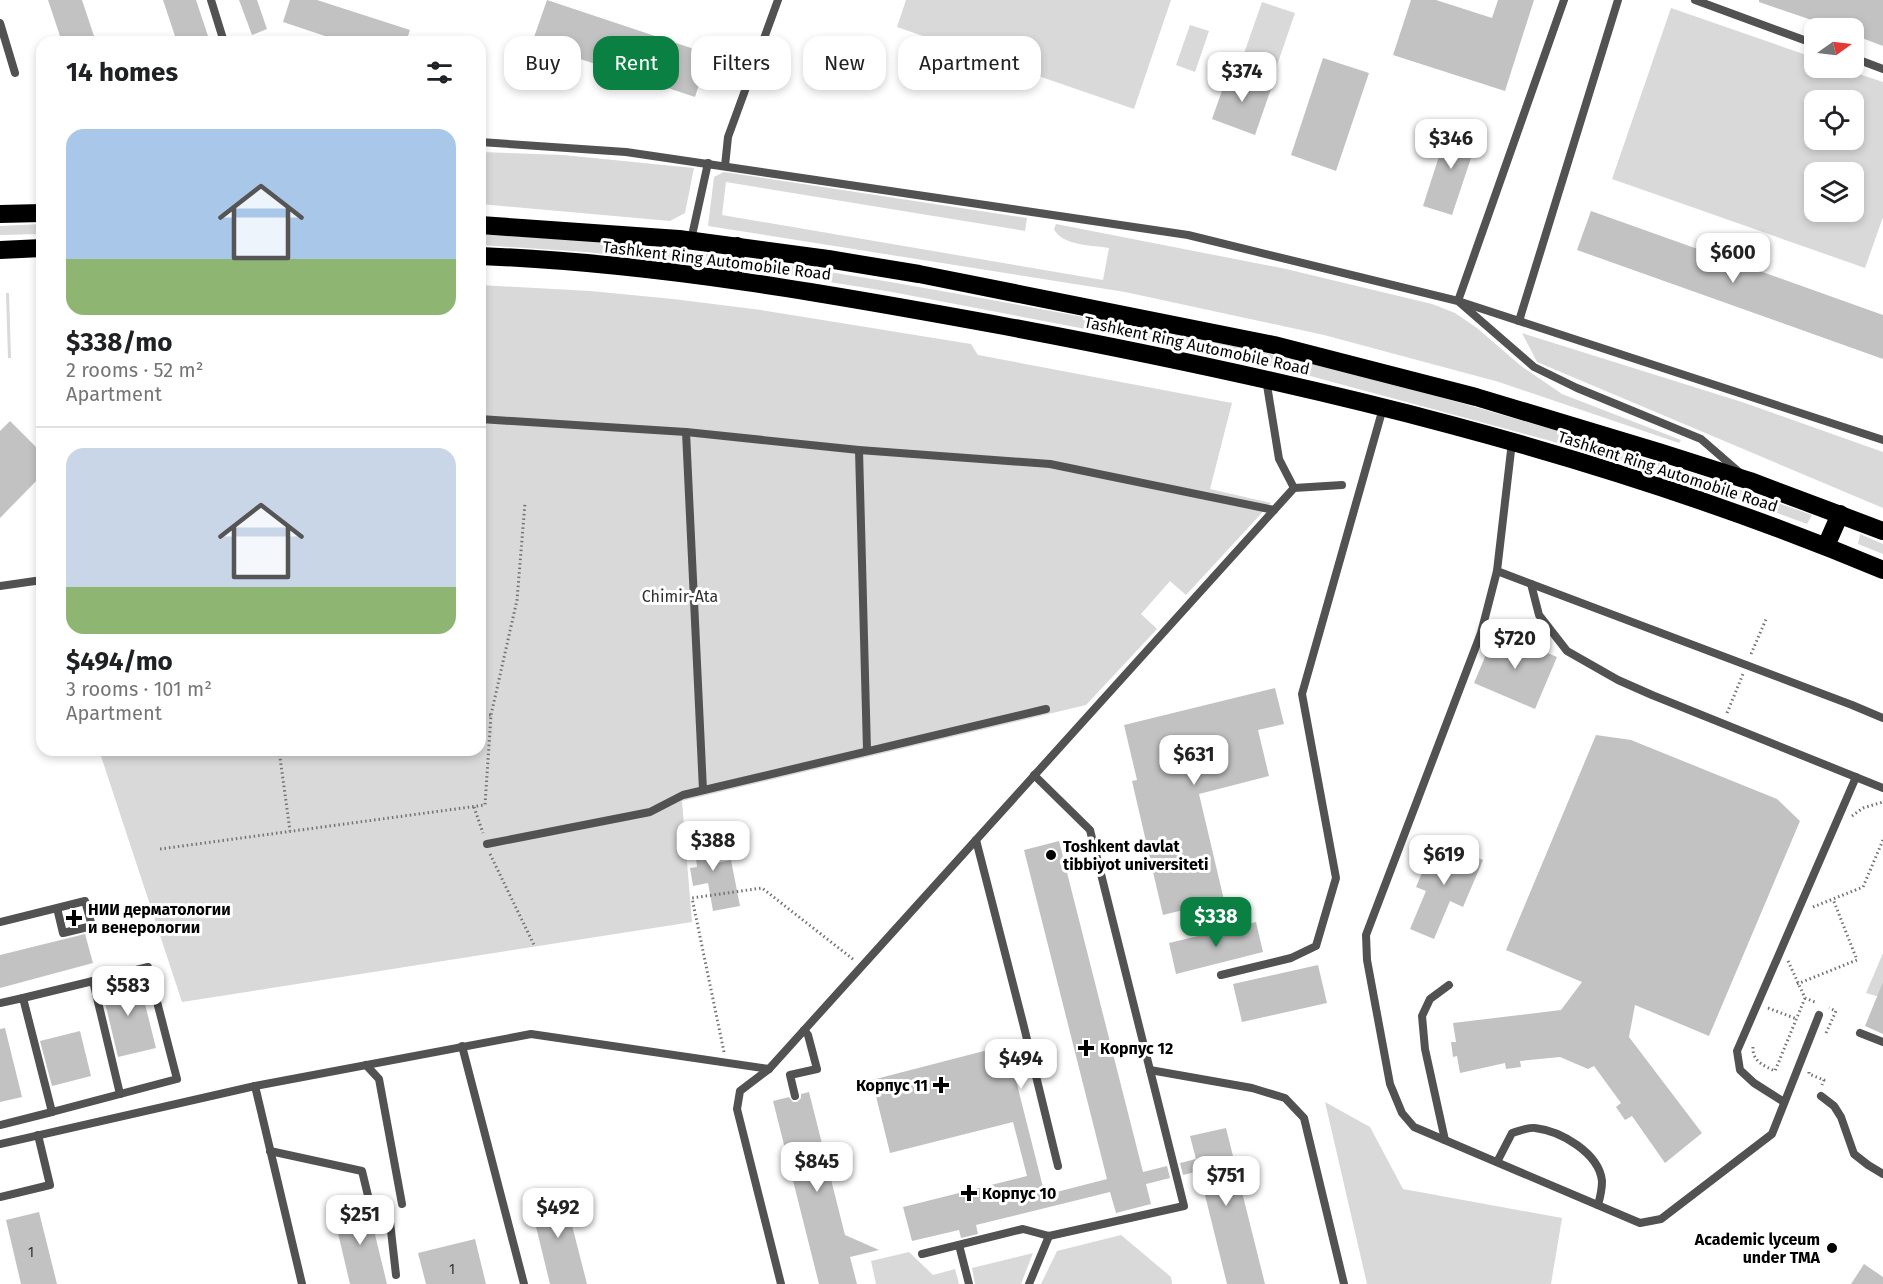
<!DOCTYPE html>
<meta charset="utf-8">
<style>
:root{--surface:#fff;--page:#f6f6f6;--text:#202124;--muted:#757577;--line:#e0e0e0;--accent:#0b8043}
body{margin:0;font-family:"Fira Sans",sans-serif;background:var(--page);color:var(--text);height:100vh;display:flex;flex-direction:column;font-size:22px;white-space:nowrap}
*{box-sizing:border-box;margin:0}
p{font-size:20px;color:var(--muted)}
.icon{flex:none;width:33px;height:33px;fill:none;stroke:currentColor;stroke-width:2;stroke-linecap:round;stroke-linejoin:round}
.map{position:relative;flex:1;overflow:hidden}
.side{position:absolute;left:36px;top:36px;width:450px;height:720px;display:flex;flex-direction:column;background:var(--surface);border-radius:18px;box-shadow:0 3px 9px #0003}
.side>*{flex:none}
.hud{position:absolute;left:504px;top:36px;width:570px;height:54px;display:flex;gap:12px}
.needle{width:39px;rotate:76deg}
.controls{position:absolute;left:1804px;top:18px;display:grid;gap:12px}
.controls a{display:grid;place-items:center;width:60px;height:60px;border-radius:12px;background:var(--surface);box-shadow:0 3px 9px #0003;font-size:30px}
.price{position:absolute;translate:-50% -51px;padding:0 14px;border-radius:12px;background:#fff;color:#222;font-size:20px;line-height:39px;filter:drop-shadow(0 2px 3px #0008)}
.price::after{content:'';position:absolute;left:50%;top:36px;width:18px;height:14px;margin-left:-9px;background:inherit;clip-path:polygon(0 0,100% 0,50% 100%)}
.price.selected{background:var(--accent);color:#fff}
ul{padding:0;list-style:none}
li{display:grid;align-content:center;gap:12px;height:318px;padding:0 30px}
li+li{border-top:2px solid var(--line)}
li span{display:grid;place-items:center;height:186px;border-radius:18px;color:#555}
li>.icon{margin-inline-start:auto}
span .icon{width:108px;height:108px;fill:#fffc;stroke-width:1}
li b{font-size:26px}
h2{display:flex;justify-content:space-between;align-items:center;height:72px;padding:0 30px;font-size:26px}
.tag{padding:0 21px;border-radius:18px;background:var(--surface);box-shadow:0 3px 9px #0003;font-size:21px;line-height:54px}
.tag.selected{background:var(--accent);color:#fff}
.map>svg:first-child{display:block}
</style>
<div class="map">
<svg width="1883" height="1284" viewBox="0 0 1883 1284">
<rect width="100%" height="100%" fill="#fff"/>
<g fill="#d9d9d9" fill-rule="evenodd">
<polygon points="906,0 1171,0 1134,109 897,27"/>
<polygon points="1262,2 1295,13 1274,74 1241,62"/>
<path d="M1671,8L1815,58V68H1841L1883,82V217L1865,268L1612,179ZM1815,100H1854V140H1815ZM1815,172H1854V212H1815Z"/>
<polygon points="1190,25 1209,31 1195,72 1176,65"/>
<polygon points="480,152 563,155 694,168 685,213 670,221 480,204"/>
<path d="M724,172L1027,218L1025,231L726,182L722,215L1103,280L1109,248C1092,245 1062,246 1054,229L1056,224L1286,269L1432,304L1455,313L1477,328L1521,366L1562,394L1681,440L1679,443L1499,382L1324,335L1125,292L708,226L714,177Z"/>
<polygon points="42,224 42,234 0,235 0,226"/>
<polygon points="480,234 585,241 709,254 708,264 585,252 480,245"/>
<path d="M761,261C853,275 944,291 1035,308C1120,324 1206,339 1291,359C1467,401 1642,454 1812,515L1807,524L1745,501L1551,441L1288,370L1222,355L892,292L760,271Z"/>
<polygon points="480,285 590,291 673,299 761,310 971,344 978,355 1232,403 1210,489 1271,503 1186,595 1170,581 1141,614 1157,629 1086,705 682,801 692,922 182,1002 99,750 480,750"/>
<polygon points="6,293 9,293 11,358 8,358"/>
<polygon points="1522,333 1745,403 1883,452 1883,508 1537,362"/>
<polygon points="1860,534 1883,544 1883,554 1858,544"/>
<polygon points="1883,953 1883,998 1866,993"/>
<polygon points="1325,1102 1370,1127 1403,1189 1562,1218 1551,1284 1367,1284"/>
<polygon points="1121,1235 1171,1277 1172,1284 1041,1284 1057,1251"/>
<polygon points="909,1252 933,1275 955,1269 959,1284 876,1284 871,1261"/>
<polygon points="1033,1253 1021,1284 975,1284 972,1268"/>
</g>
<g fill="#c2c2c2">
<polygon points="48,0 82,0 96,42 62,42"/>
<polygon points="163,0 196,0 210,42 177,42"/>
<polygon points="239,0 257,0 267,29 252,35"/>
<polygon points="290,0 317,0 410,30 406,42 343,42 283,22"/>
<polygon points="547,0 709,54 695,97 532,43"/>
<polygon points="1411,0 1436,0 1492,18 1498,0 1534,0 1505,91 1393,55"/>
<polygon points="1759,0 1883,0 1883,46 1854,35 1854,28 1835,28 1759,2"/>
<polygon points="1323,58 1369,73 1336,171 1291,155"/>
<polygon points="1229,71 1272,86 1255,135 1212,119"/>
<polygon points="1449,125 1479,134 1452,215 1423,206"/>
<polygon points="1591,211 1883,315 1883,359 1577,250"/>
<polygon points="10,421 42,453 42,475 0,518 0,431"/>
<polygon points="1496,631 1557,657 1535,709 1474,683"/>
<polygon points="1275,688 1284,724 1258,730 1269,776 1199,794 1224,900 1163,915 1132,781 1137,780 1124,725"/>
<polygon points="1596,735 1631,740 1777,799 1800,821 1709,1036 1635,1005 1629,1037 1702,1133 1665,1163 1632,1116 1625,1120 1616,1107 1621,1103 1594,1066 1588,1069 1560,1057 1520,1061 1521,1067 1506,1069 1505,1063 1460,1073 1457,1056 1453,1057 1451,1042 1456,1042 1453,1023 1561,1010 1582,982 1506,950"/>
<polygon points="707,821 712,864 731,860 740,906 713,911 708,883 693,886 690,868 697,867 692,823"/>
<polygon points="1436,840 1483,860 1463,907 1450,901 1434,939 1410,929 1426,891 1416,887"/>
<polygon points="1059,841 1143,1172 1167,1166 1170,1178 1146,1184 1151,1204 1116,1213 1110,1192 976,1225 978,1234 961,1238 959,1230 912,1241 903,1207 1027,1176 1013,1122 890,1153 872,1080 1007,1045 1045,1195 1107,1179 1024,850"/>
<polygon points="1256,922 1263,952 1176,974 1169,943"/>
<polygon points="85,934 93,963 0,988 0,955"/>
<polygon points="1318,965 1327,1003 1242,1022 1233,984"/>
<polygon points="138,976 156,1048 118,1057 101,986"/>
<polygon points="1883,982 1883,1034 1865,1026"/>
<polygon points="5,1028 22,1097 0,1102 0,1029"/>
<polygon points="80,1031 91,1076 52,1086 40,1041"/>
<polygon points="809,1092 845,1235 879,1250 850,1257 857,1284 819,1284 773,1101 789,1097 793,1102 797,1102 801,1098 801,1094"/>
<polygon points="1226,1128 1265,1284 1227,1284 1199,1171 1183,1175 1180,1163 1196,1159 1190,1136"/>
<polygon points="563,1190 587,1284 550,1284 529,1198"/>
<polygon points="364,1204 366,1212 370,1214 387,1284 350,1284 333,1212"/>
<polygon points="39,1212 57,1284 21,1284 6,1220"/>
<polygon points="475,1239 486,1284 426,1284 418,1253"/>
<polygon points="1864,1264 1883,1277 1883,1284 1851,1284"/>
</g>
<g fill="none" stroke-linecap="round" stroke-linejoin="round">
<g stroke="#747474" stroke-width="3" stroke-dasharray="1.5 3" stroke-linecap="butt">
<polyline points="1751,654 1767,617"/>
<polyline points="1727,713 1743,674"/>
<polyline points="480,715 491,715"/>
<polyline points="279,750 290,831"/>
<polyline points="474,807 483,833"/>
<polyline points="1852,816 1863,808 1883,802"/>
<polyline points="160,849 485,805 491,715 517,600 525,503"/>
<polyline points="490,854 535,947"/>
<polyline points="1813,907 1863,887 1883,840"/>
<polyline points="1788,961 1805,998 1817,1003"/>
<polyline points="1797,984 1857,960 1833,899"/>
<polyline points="1768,1008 1797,1019"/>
<polyline points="1826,1033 1836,1011 1829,1008"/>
<path d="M1753,1047C1752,1061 1764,1066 1775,1071L1805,998"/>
<polyline points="724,1052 692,898 762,888 854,960"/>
<polyline points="1809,1072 1809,1074 1824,1080 1822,1085"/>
</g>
<g stroke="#525252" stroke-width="8">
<polyline points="211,0 224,42"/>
<polyline points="1564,0 1458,301 1883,440"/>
<polyline points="1695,0 1815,44"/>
<polyline points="0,23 15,73"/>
<polyline points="1854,58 1883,69"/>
<polyline points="480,142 626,152 1188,235 1458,301 1534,367 1577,388 1701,439 1739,472"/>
<polyline points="725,166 728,137 778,0"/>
<polyline points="691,240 708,163"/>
<polyline points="1519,321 1618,0"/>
<polyline points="1266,379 1279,459 1294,488"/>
<polyline points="480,419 686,432 859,450 1050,464 1274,510"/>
<polyline points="686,432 703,790"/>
<polyline points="1512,442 1497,571 1481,633 1366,935 1367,960 1390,1084 1402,1113 1414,1127 1640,1223 1661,1219 1772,1134 1819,1015"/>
<polyline points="859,450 867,750"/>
<polyline points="1497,571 1852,705 1883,718"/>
<polyline points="1531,584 1539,615 1567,651 1618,680 1652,695 1883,788"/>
<polyline points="0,586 42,580"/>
<polyline points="976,840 1023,1023 1058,1166"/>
<polyline points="487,844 650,812 683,795 1046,709"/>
<polyline points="0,922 85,901 92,926 63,933 57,908"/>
<polyline points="1221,975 1291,958 1316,946 1336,878 1302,694 1383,408"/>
<polyline points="23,998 93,981 120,1094"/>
<polyline points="0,1003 23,998 52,1112 0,1125"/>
<polyline points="1860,1033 1883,1042"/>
<polyline points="462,1046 524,1284"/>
<polyline points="366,1065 379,1079 402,1204"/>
<polyline points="1150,1070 1252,1088 1285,1098 1304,1118 1344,1284"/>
<polyline points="255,1086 302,1284"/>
<polyline points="795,1096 790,1075 817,1069 808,1035 804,1030"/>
<polyline points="1821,1096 1834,1106 1841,1117 1854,1154 1868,1165 1883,1174"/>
<polyline points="1784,1102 1754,1083 1740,1070 1737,1051 1856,777"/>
<polyline points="52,1112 177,1079 148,967 93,981"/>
<polyline points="1445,1140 1425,1049 1422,1016 1430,999 1449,985"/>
<polyline points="0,1144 255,1086 531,1034 769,1069"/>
<polyline points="270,1151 362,1171 371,1208 388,1204 396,1275"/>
<path d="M1497,1162L1512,1133C1519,1131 1528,1127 1535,1128C1561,1131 1599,1153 1602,1181C1602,1189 1600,1198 1598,1205"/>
<polyline points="0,1197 50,1185 38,1135"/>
<polyline points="959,1245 969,1284"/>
<polyline points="922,1254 1023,1229 1049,1236 1184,1206 1090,830 1034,775"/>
<polyline points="781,1284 737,1109 740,1091 769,1069 1294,488 1342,485"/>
<polyline points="1029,1284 1049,1236"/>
</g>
<g stroke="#000" stroke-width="18">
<polyline points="0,214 42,213"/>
<polyline points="480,225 679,239 828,259 919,274 1274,345 1476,397 1659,452 1750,481 1883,531"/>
<polyline points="0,250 42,248"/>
<path d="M480,256C657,263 830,294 1004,326C1303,382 1602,452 1883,570"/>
<polyline points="732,279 737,246"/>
<polyline points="1826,546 1840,514"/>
</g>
</g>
<g fill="#000" stroke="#fff" stroke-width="2">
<circle cx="1051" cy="855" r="6"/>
<path d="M71 909h6v6h6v6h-6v6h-6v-6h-6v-6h6z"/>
<path d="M1083 1039h6v6h6v6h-6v6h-6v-6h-6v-6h6z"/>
<path d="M938 1076h6v6h6v6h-6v6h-6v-6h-6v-6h6z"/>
<path d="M966 1184h6v6h6v6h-6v6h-6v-6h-6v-6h6z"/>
<circle cx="1832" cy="1248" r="6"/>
</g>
<g text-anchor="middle" stroke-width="6" stroke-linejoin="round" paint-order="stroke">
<g font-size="14" fill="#303030">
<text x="31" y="1257">1</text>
<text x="452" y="1274">1</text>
</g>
<g font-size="16" fill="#000" stroke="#fff">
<text transform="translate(717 260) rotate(7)" y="6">Tashkent Ring Automobile Road</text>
<text transform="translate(1197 345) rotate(12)" y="6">Tashkent Ring Automobile Road</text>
<text transform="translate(1668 471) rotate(18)" y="6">Tashkent Ring Automobile Road</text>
</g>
<g font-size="16" fill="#303030" stroke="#fff">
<text x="680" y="602">Chimir-Ata</text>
</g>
<g font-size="16" font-weight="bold" fill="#000" stroke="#fff" text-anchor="start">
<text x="1063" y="852">Toshkent davlat<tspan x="1063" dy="18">tibbiyot universiteti</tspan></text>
<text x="88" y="915">НИИ дерматологии<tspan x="88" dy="18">и венерологии</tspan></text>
<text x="1100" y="1054">Корпус 12</text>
<text x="928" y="1091" text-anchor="end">Корпус 11</text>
<text x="982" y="1199">Корпус 10</text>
<text x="1820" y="1245" text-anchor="end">Academic lyceum<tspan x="1820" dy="18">under TMA</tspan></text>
</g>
</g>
</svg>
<div class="controls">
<a><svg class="needle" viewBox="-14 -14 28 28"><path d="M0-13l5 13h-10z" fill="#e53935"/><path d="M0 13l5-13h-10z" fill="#757577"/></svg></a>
<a><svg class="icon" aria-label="locate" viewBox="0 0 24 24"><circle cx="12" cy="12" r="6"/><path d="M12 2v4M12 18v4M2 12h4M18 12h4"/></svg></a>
<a><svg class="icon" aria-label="layers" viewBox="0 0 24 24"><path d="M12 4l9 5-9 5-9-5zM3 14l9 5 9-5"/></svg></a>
</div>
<b class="price" style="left:1242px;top:103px">$374</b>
<b class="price" style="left:1451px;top:170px">$346</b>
<b class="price" style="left:1733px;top:284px">$600</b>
<b class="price" style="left:1515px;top:670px">$720</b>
<b class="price" style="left:1194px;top:786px">$631</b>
<b class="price" style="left:713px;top:872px">$388</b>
<b class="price" style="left:1444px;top:886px">$619</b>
<b class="price selected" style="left:1216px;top:948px">$338</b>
<b class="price" style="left:128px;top:1017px">$583</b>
<b class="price" style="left:1021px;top:1090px">$494</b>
<b class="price" style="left:817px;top:1193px">$845</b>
<b class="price" style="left:1226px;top:1207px">$751</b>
<b class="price" style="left:558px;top:1239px">$492</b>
<b class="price" style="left:360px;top:1246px">$251</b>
<div class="hud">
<a class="tag">Buy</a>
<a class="tag selected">Rent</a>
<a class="tag">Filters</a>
<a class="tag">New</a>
<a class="tag">Apartment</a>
</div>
<section class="side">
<h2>14 homes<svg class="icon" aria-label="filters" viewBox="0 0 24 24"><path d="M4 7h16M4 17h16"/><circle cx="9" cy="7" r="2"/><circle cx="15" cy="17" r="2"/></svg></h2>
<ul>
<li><span style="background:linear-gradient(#a9c7e8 70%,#8fb573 0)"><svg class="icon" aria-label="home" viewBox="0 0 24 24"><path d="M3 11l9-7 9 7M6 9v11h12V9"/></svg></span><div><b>$338/mo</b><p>2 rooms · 52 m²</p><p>Apartment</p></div></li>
<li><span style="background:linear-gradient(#c9d6e8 75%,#8fb573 0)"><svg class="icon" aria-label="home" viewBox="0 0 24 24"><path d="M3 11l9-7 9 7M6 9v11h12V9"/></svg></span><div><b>$494/mo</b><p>3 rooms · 101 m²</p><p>Apartment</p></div></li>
</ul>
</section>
</div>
